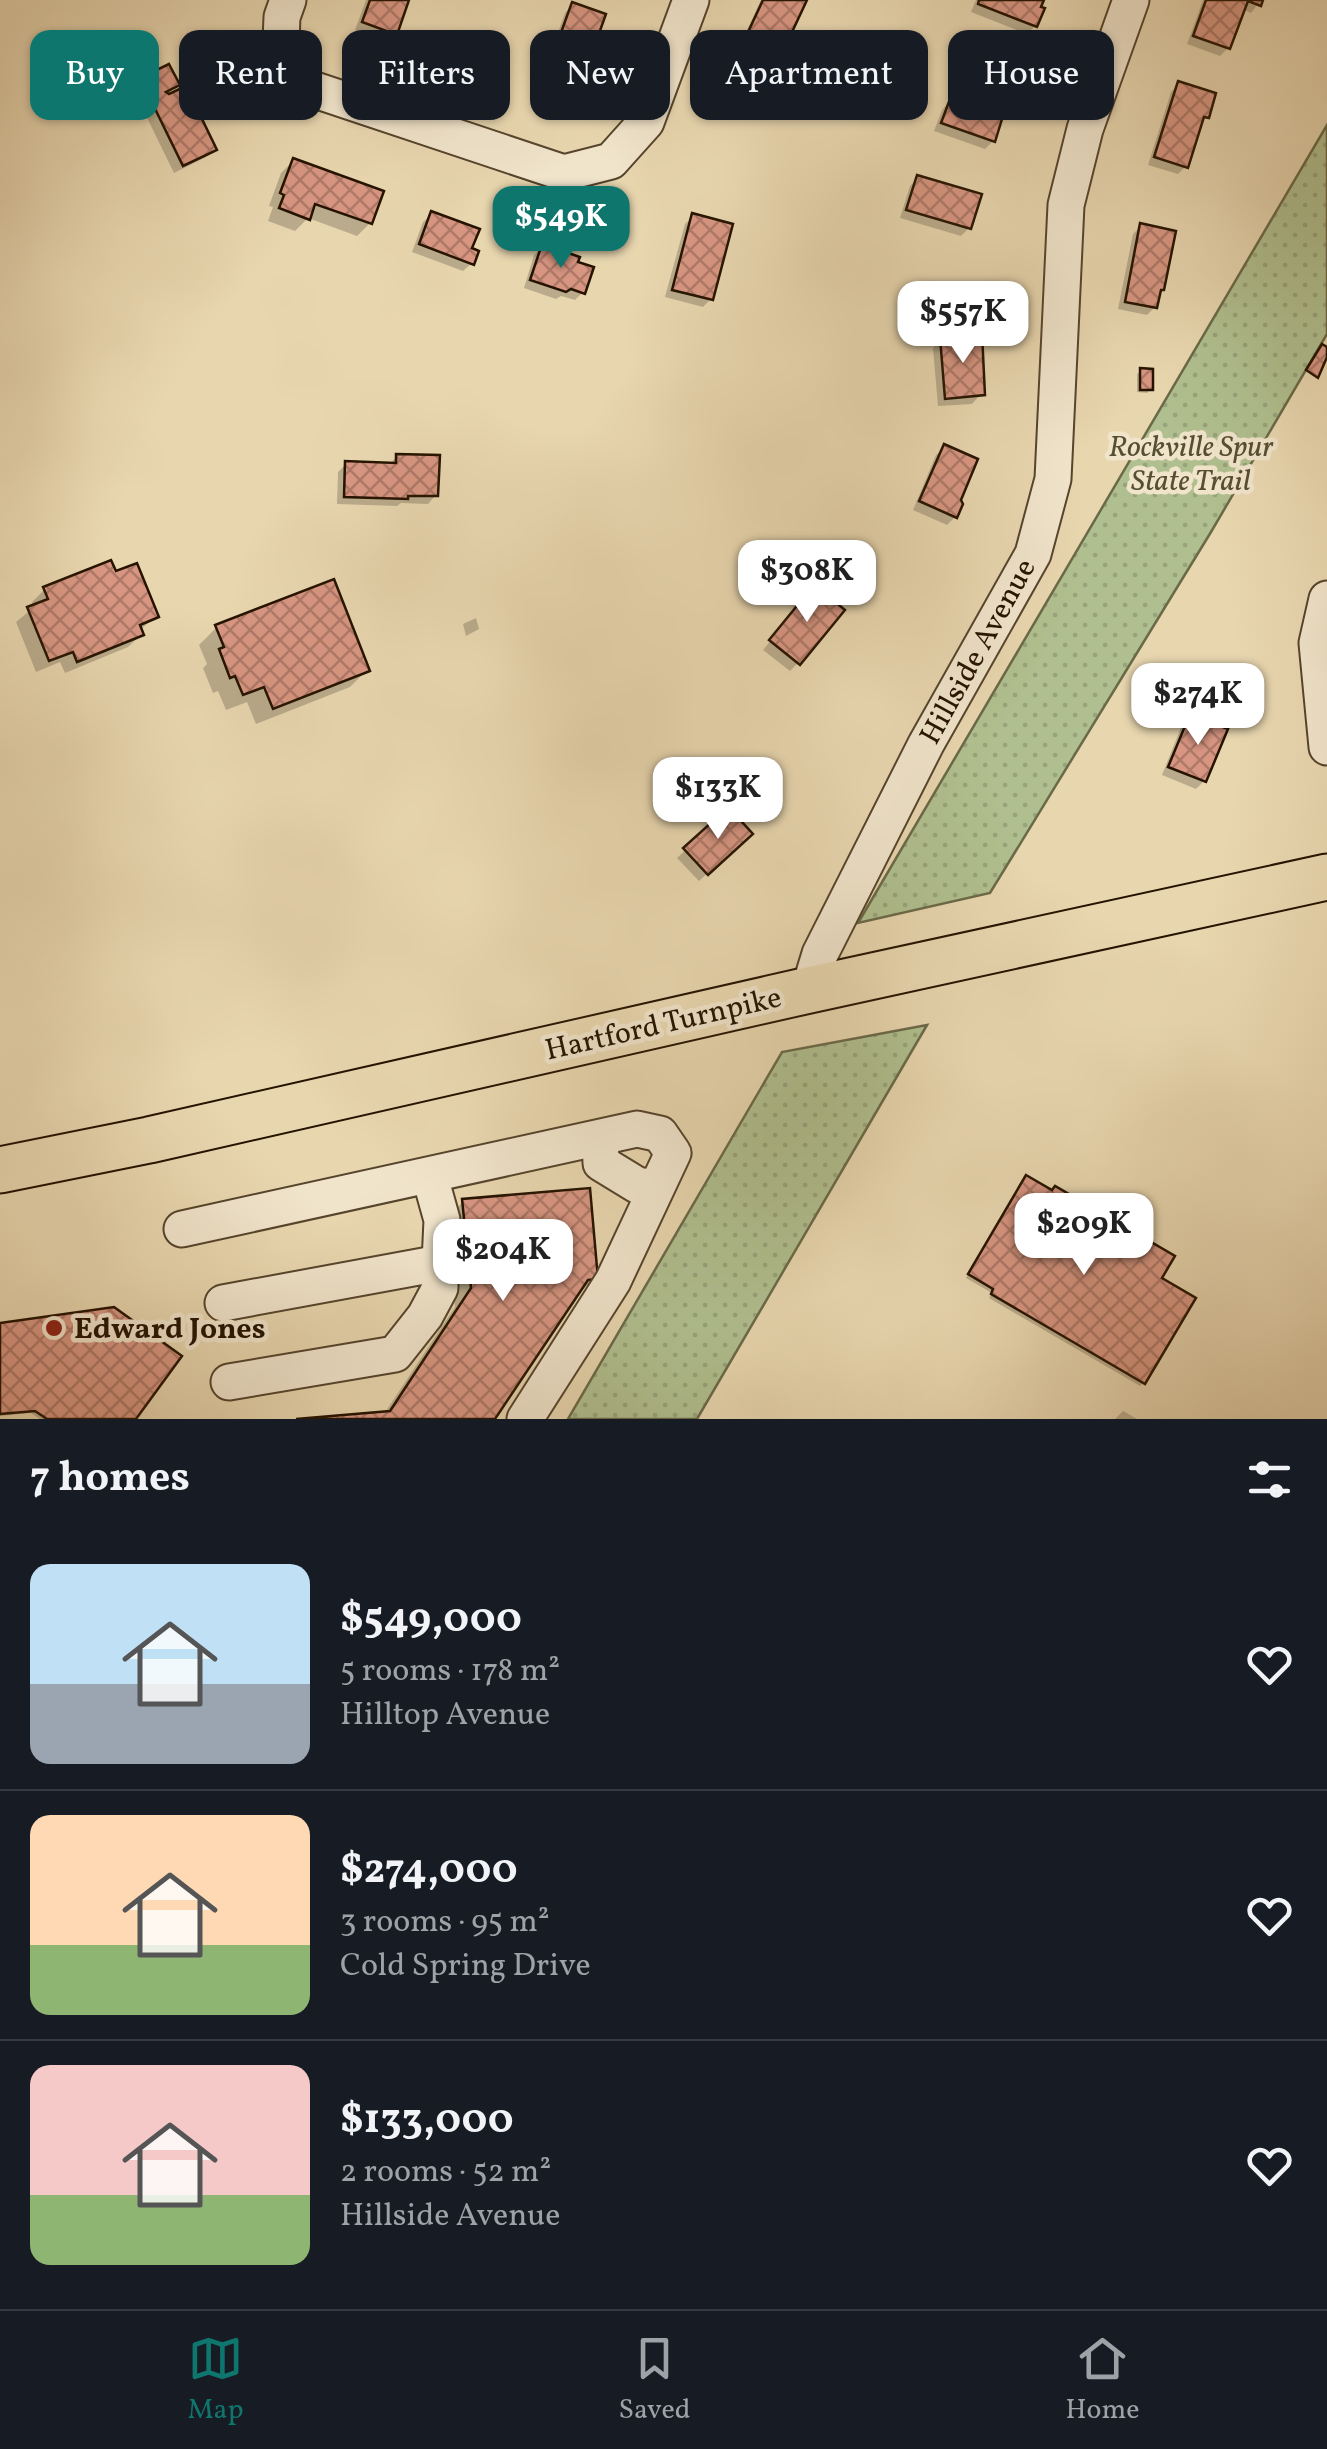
<!DOCTYPE html>
<meta charset="utf-8">
<style>
:root{--surface:#171b24;--page:#20242c;--text:#f1f3f6;--muted:#9ea1a6;--line:#363941;--accent:#0f766e}
body{margin:0;font-family:Vollkorn,serif;background:var(--page);color:var(--text);height:100vh;display:flex;flex-direction:column;font-size:38px;white-space:nowrap}
*{box-sizing:border-box;margin:0}
p{font-size:32px;color:var(--muted)}
.icon{flex:none;width:55px;height:55px;fill:none;stroke:currentColor;stroke-width:2;stroke-linecap:round;stroke-linejoin:round}
.map{position:relative;height:1419px;overflow:hidden}
.panel{display:flex;flex-direction:column;background:var(--surface);flex:1}
.panel>*{flex:none}
.banner{position:absolute;left:30px;top:30px;width:1268px;height:90px;display:flex;gap:20px}
.price{position:absolute;translate:-50% -85px;padding:0 22px;border-radius:20px;background:#fff;color:#222;font-size:32px;line-height:65px;filter:drop-shadow(0 2px 5px #0008)}
.price::after{content:'';position:absolute;left:50%;top:60px;width:30px;height:22px;margin-left:-15px;background:inherit;clip-path:polygon(0 0,100% 0,50% 100%)}
.price.selected{background:var(--accent);color:#fff}
ul{padding:0;list-style:none}
li{display:flex;align-items:center;gap:30px;height:250px;padding:0 30px}
li+li{border-top:2px solid var(--line)}
li span{display:grid;place-items:center;flex:none;width:280px;height:200px;border-radius:20px;color:#555}
li>.icon{margin-inline-start:auto}
span .icon{width:120px;height:120px;fill:#fffc;stroke-width:1}
li b{font-size:42px}
h2{display:flex;justify-content:space-between;align-items:center;height:120px;padding:0 30px;font-size:42px}
.chip{padding:0 35px;border-radius:20px;background:var(--surface);box-shadow:0 2px 8px #0004;font-size:35px;line-height:90px}
.chip.selected{background:var(--accent);color:#fff}
.tabs{display:flex;justify-content:space-around;align-items:center;height:140px;border-top:2px solid var(--line);background:var(--surface);font-size:28px;color:var(--muted)}
.tabs a{display:grid;justify-items:center;gap:5px}
.tabs .selected{color:var(--accent)}
.map>svg:first-child{display:block}
</style>
<div class="map">
<svg width="1327" height="1419" viewBox="0 0 1327 1419">
<defs>
<pattern id="park-dots" width="8" height="8" patternUnits="userSpaceOnUse" patternTransform="scale(2.5)"><rect width="8" height="8" fill="#b0bf8f"/><path d="M2 2h.1M6 6h.1" fill="none" stroke="#97a37a" stroke-width="1.8" stroke-linecap="round"/></pattern>
<pattern id="building-cross-hatch" width="8" height="8" patternUnits="userSpaceOnUse" patternTransform="scale(2.5)"><rect width="8" height="8" fill="#d89682"/><path d="M0 0l8 8M0 8l8-8" fill="none" stroke="#af7968"/></pattern>
</defs>
<rect width="100%" height="100%" fill="#e8d6af"/>
<filter id="stains"><feTurbulence type="fractalNoise" baseFrequency=".002" numOctaves="4"/><feColorMatrix values="0 0 0 0 .2 0 0 0 0 .09 0 0 0 0 .02 0 0 0 .5 -.17"/></filter>
<radialGradient id="worn" r=".72"><stop offset=".6" stop-color="#630" stop-opacity="0"/><stop offset="1" stop-color="#630" stop-opacity=".3"/></radialGradient>
<g fill="url(#park-dots)" stroke="#6a6948" stroke-width="2.5">
<polygon points="1327,125 1327,334 1211,532 990,893 858,923"/>
<polygon points="927,1025 697,1419 568,1419 782,1052"/>
</g>
<g fill="#0003">
<polygon points="366,0 407,0 395,33 387,42 355,30"/>
<polygon points="761,0 804,0 776,61 768,69 736,54"/>
<polygon points="976,0 1041,0 1035,26 1027,34 971,12"/>
<polygon points="1203,0 1261,0 1251,13 1242,9 1228,48 1220,56 1187,44"/>
<polygon points="573,5 584,69 573,76 568,88 560,96 538,88 565,13"/>
<polygon points="168,67 177,85 163,99 214,149 206,157 174,173 133,89 141,81"/>
<polygon points="979,73 993,141 985,149 934,131 942,110 950,101 962,106 971,81"/>
<polygon points="1179,84 1206,117 1200,123 1186,166 1178,174 1148,165 1171,92"/>
<polygon points="293,161 370,223 357,236 308,218 295,231 268,221 273,207 269,206 281,173"/>
<polygon points="918,178 969,228 961,236 900,218 910,186"/>
<polygon points="432,214 469,249 472,263 463,271 412,252 423,222"/>
<polygon points="693,216 711,299 703,307 665,297 685,224"/>
<polygon points="1141,226 1162,289 1155,307 1147,315 1118,309 1133,234"/>
<polygon points="543,247 575,263 583,292 575,300 561,296 556,299 524,288 534,255"/>
<polygon points="941,340 980,395 972,404 938,406 933,348"/>
<polygon points="1141,371 1151,389 1147,393 1137,392 1137,374"/>
<polygon points="945,447 955,517 947,525 913,510 936,455"/>
<polygon points="397,456 436,495 428,504 401,503 397,506 337,504 338,472 346,464 388,466"/>
<polygon points="115,574 156,616 139,631 141,635 128,647 65,673 60,662 36,672 16,622 34,607 32,602 45,589"/>
<polygon points="806,597 798,663 790,671 763,650"/>
<polygon points="476,618 479,629 466,636 463,624"/>
<polygon points="216,628 367,670 350,687 256,724 247,702 226,710 218,691 213,693 203,668 207,664 199,645"/>
<polygon points="1190,717 1204,781 1196,789 1162,775 1182,725"/>
<polygon points="714,824 750,834 699,881 677,858"/>
<polygon points="1023,1181 1159,1279 1143,1383 1140,1386 989,1298 992,1293 966,1278"/>
<polygon points="463,1202 596,1278 574,1296 492,1419 324,1419 384,1414 455,1307 446,1219"/>
<polygon points="0,1325 132,1419 40,1419 31,1413 0,1416"/>
<polygon points="1123,1411 1137,1419 1115,1419"/>
</g>
<g fill="url(#building-cross-hatch)" stroke="#251300" stroke-width="2.5">
<polygon points="370,0 409,0 397,35 362,22"/>
<polygon points="763,0 807,0 778,62 742,45"/>
<polygon points="979,0 1044,0 1041,7 1045,8 1037,27 978,4"/>
<polygon points="1206,0 1263,0 1261,6 1248,1 1230,49 1193,36"/>
<polygon points="572,2 606,14 586,70 578,68 571,89 544,80"/>
<polygon points="169,64 180,85 166,92 169,94 186,86 217,150 183,166 140,78"/>
<polygon points="978,70 1013,83 995,142 941,123 950,99 966,104"/>
<polygon points="1178,81 1216,93 1209,118 1204,117 1188,168 1154,157"/>
<polygon points="293,158 384,191 372,224 315,204 310,220 279,208 284,195 280,193"/>
<polygon points="917,175 982,194 971,229 906,210"/>
<polygon points="431,211 480,229 472,248 479,251 474,265 419,244"/>
<polygon points="692,213 733,224 713,300 672,290"/>
<polygon points="1140,223 1176,231 1164,290 1161,290 1157,308 1125,302"/>
<polygon points="542,244 580,257 578,262 594,267 585,294 571,289 566,292 530,280"/>
<polygon points="982,333 985,395 945,399 940,337"/>
<polygon points="1322,344 1327,347 1327,357 1318,378 1306,370"/>
<polygon points="1140,368 1153,369 1153,390 1140,390"/>
<polygon points="944,444 978,459 961,500 963,504 957,518 919,501"/>
<polygon points="396,454 440,455 438,496 408,496 408,499 344,497 345,461 396,463"/>
<polygon points="111,560 116,571 137,563 159,617 140,625 144,635 77,662 73,652 49,661 27,607 48,599 43,587"/>
<polygon points="334,579 370,671 273,709 264,687 243,695 235,676 230,678 219,649 224,647 215,625"/>
<polygon points="814,585 845,610 800,665 769,640"/>
<polygon points="1190,714 1228,729 1206,782 1168,767"/>
<polygon points="731,810 753,834 708,875 683,848 713,821 718,822"/>
<polygon points="1026,1175 1052,1190 1055,1186 1175,1256 1162,1278 1196,1298 1145,1384 991,1294 993,1289 968,1274"/>
<polygon points="590,1188 598,1279 588,1280 495,1419 296,1419 390,1411 471,1288 462,1199"/>
<polygon points="114,1307 182,1356 136,1419 47,1419 35,1411 0,1414 0,1323"/>
</g>
<g fill="none" stroke-linecap="round" stroke-linejoin="round">
<g stroke="#56442c" stroke-width="39">
<g id="minor">
<polyline points="288,0 282,17 280,64 312,89 564,173 611,161 646,122 691,0"/>
<polyline points="1327,599 1317,643 1327,747"/>
<polyline points="809,990 820,954 926,744 1033,554 1053,479 1066,205 1085,129 1131,0"/>
<polyline points="600,1138 601,1163 637,1185 656,1188"/>
<polyline points="430,1177 442,1220 440,1263"/>
<polyline points="182,1229 637,1129 660,1134 673,1153 613,1281 525,1419"/>
<polyline points="223,1303 440,1263 440,1288 425,1316 395,1354 229,1382"/>
</g>
</g>
<g stroke="#251300" stroke-width="49">
<polyline id="major" points="0,1170 149,1140 809,990 1327,877"/>
</g>
<use href="#minor" stroke="#f0e4cb" stroke-width="35"/>
<use href="#major" stroke="#e8d6af" stroke-width="45"/>
</g>
<circle fill="#8f2418" stroke="#f0e4cb" stroke-width="4" cx="54" cy="1328" r="10"/>
<g text-anchor="middle" stroke-width="9" stroke-linejoin="round" paint-order="stroke">
<g font-size="30" font-style="italic" fill="#564f32" stroke="#f0e4cb">
<text x="1191" y="456">Rockville Spur<tspan x="1191" dy="34">State Trail</tspan></text>
</g>
<g font-size="30" fill="#251300" stroke="#f0e4cb">
<text transform="translate(977 651) rotate(-61)" y="10">Hillside Avenue</text>
<text transform="translate(663 1023) rotate(-13)" y="10">Hartford Turnpike</text>
</g>
<g font-size="30" font-weight="bold" fill="#251300" stroke="#f0e4cb" text-anchor="start">
<text x="74" y="1338">Edward Jones</text>
</g>
</g>
<rect width="100%" height="100%" filter="url(#stains)"/>
<rect width="100%" height="100%" fill="url(#worn)"/>
</svg>
<b class="price selected" style="left:561px;top:271px">$549K</b>
<b class="price" style="left:963px;top:366px">$557K</b>
<b class="price" style="left:807px;top:625px">$308K</b>
<b class="price" style="left:1198px;top:748px">$274K</b>
<b class="price" style="left:718px;top:842px">$133K</b>
<b class="price" style="left:1084px;top:1278px">$209K</b>
<b class="price" style="left:503px;top:1304px">$204K</b>
<div class="banner">
<a class="chip selected">Buy</a>
<a class="chip">Rent</a>
<a class="chip">Filters</a>
<a class="chip">New</a>
<a class="chip">Apartment</a>
<a class="chip">House</a>
</div>
</div>
<section class="panel">
<h2>7 homes<svg class="icon" aria-label="filters" viewBox="0 0 24 24"><path d="M4 7h16M4 17h16"/><circle cx="9" cy="7" r="2"/><circle cx="15" cy="17" r="2"/></svg></h2>
<ul>
<li><span style="background:linear-gradient(#bfe0f5 60%,#9aa5b1 0)"><svg class="icon" aria-label="home" viewBox="0 0 24 24"><path d="M3 11l9-7 9 7M6 9v11h12V9"/></svg></span><div><b>$549,000</b><p>5 rooms · 178 m²</p><p>Hilltop Avenue</p></div><svg class="icon" aria-label="heart" viewBox="0 0 24 24"><path d="M12 20l-8-8c-3-5 5-10 8-4 3-6 11-1 8 4z"/></svg></li>
<li><span style="background:linear-gradient(#ffd9b3 65%,#8fb573 0)"><svg class="icon" aria-label="home" viewBox="0 0 24 24"><path d="M3 11l9-7 9 7M6 9v11h12V9"/></svg></span><div><b>$274,000</b><p>3 rooms · 95 m²</p><p>Cold Spring Drive</p></div><svg class="icon" aria-label="heart" viewBox="0 0 24 24"><path d="M12 20l-8-8c-3-5 5-10 8-4 3-6 11-1 8 4z"/></svg></li>
<li><span style="background:linear-gradient(#f6c9c9 65%,#8fb573 0)"><svg class="icon" aria-label="home" viewBox="0 0 24 24"><path d="M3 11l9-7 9 7M6 9v11h12V9"/></svg></span><div><b>$133,000</b><p>2 rooms · 52 m²</p><p>Hillside Avenue</p></div><svg class="icon" aria-label="heart" viewBox="0 0 24 24"><path d="M12 20l-8-8c-3-5 5-10 8-4 3-6 11-1 8 4z"/></svg></li>
</ul>
</section>
<nav class="tabs">
<a class="selected"><svg class="icon" aria-label="map" viewBox="0 0 24 24"><path d="M3 6l6-2 6 2 6-2v14l-6 2-6-2-6 2zM9 4v14M15 6v14"/></svg>Map</a>
<a><svg class="icon" aria-label="saved" viewBox="0 0 24 24"><path d="M7 4h10v16l-5-4-5 4z"/></svg>Saved</a>
<a><svg class="icon" aria-label="home" viewBox="0 0 24 24"><path d="M3 11l9-7 9 7M6 9v11h12V9"/></svg>Home</a>
</nav>
